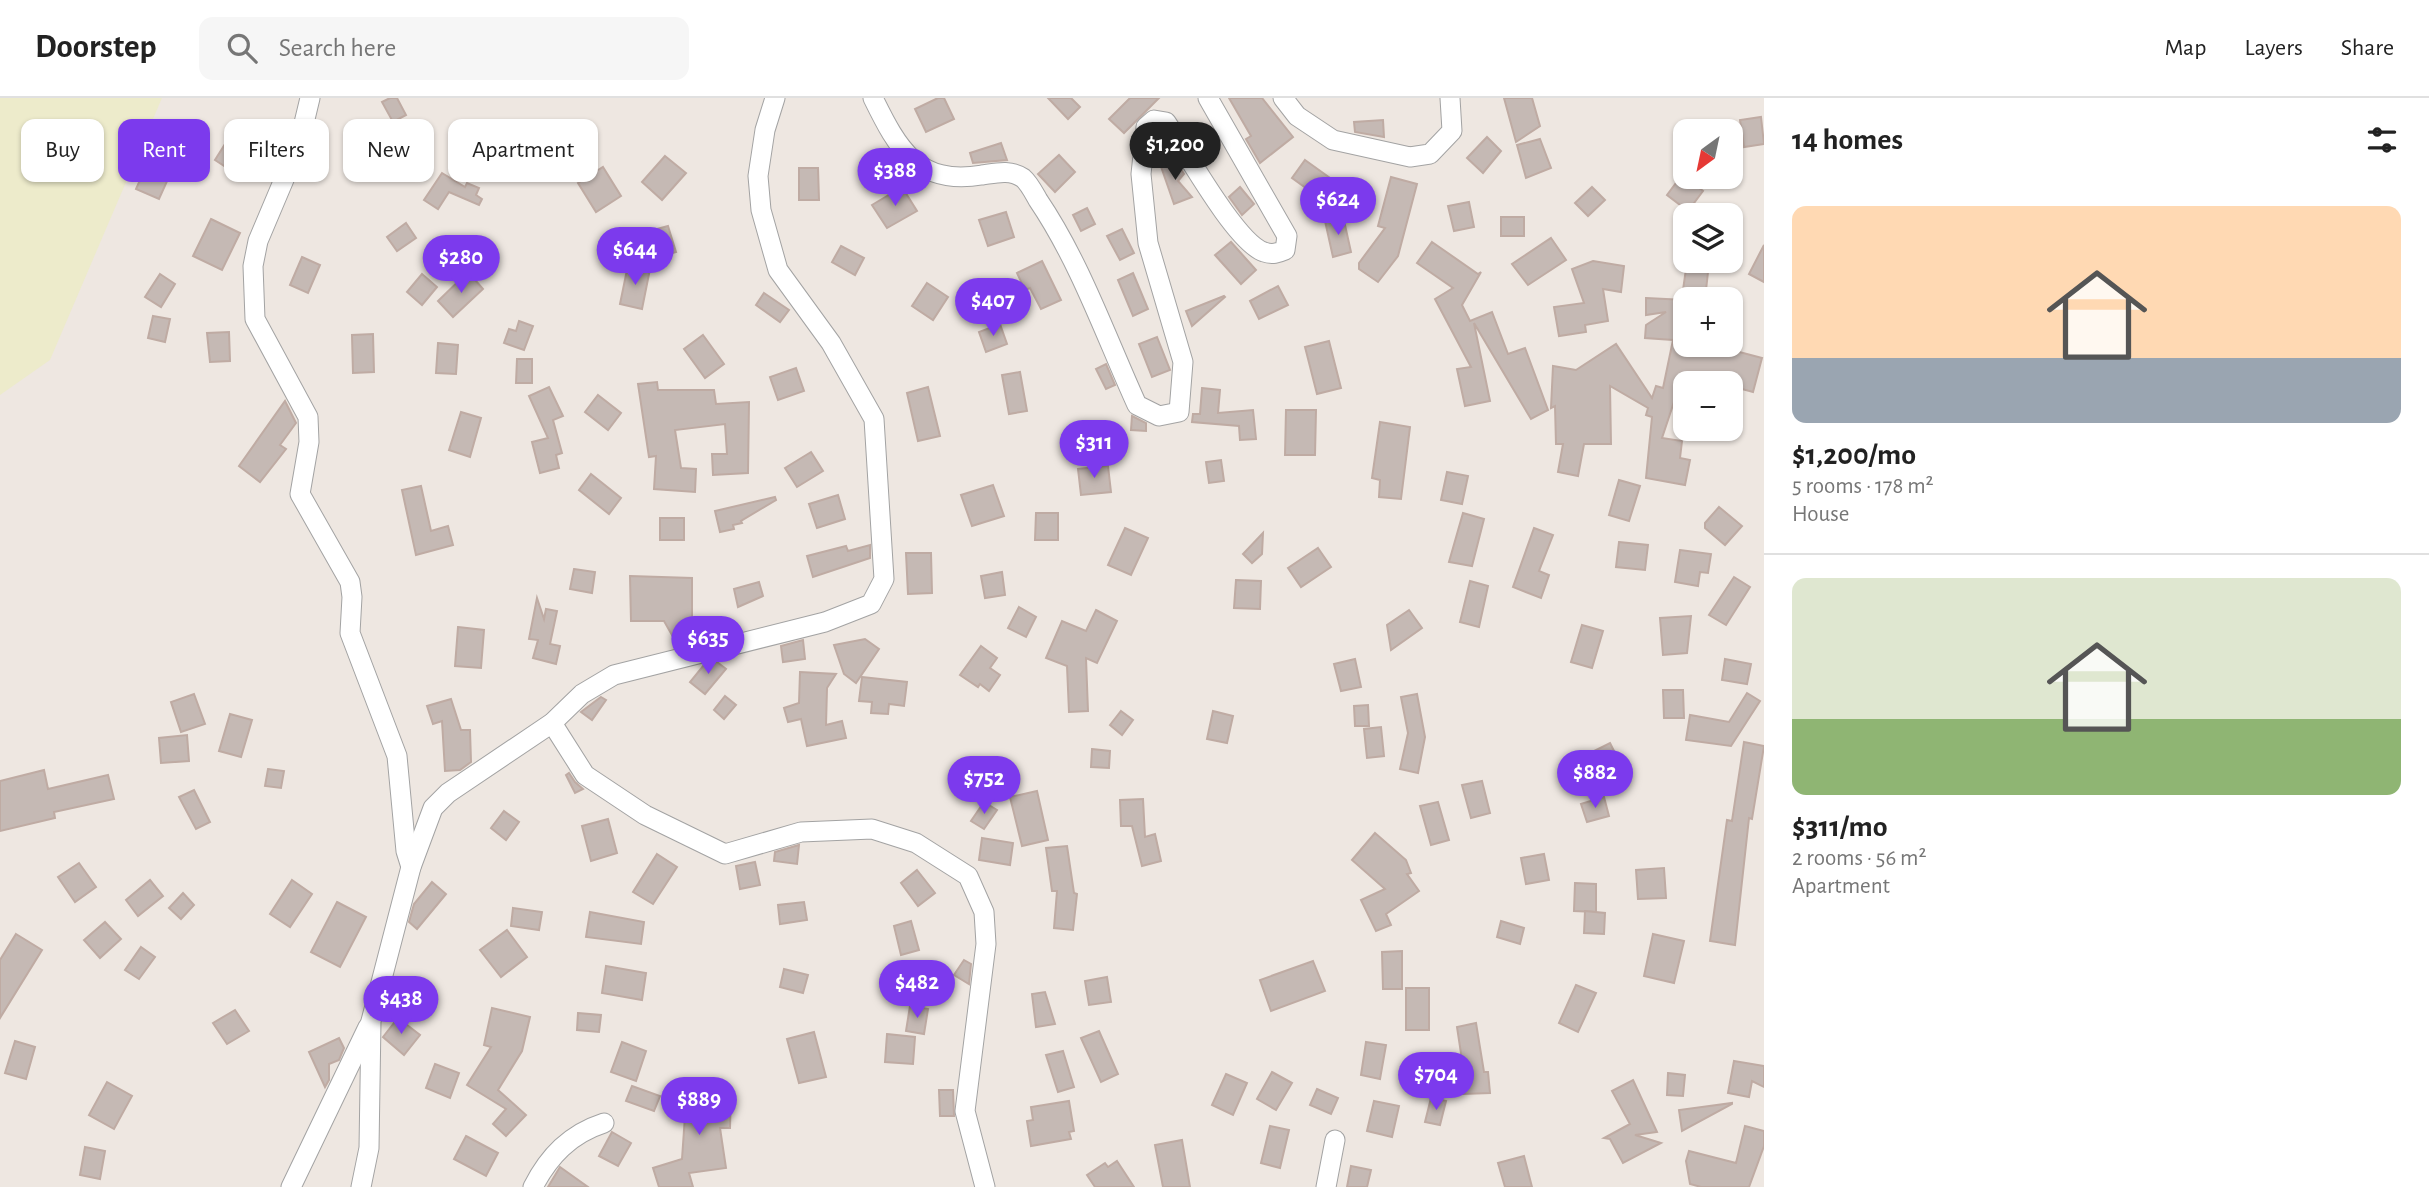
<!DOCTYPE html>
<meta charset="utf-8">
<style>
:root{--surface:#fff;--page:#f6f6f6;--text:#222;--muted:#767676;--line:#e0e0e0;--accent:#7c3aed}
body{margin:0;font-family:"Alegreya Sans",sans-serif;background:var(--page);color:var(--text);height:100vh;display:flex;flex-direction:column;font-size:26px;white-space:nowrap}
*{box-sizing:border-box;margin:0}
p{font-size:23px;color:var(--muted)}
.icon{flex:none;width:38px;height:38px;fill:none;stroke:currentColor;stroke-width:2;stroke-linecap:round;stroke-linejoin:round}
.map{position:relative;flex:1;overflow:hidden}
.details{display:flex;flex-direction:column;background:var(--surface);width:665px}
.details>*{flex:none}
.banner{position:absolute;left:21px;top:21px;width:665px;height:63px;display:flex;gap:14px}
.needle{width:46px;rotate:213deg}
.buttons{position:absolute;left:1673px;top:21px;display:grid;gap:14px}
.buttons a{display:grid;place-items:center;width:70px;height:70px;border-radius:14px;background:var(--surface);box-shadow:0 2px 5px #0004;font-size:35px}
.price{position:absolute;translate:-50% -60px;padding:0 16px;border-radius:24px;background:var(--accent);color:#fff;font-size:23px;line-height:46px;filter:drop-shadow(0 2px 4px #0008)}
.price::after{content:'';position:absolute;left:50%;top:42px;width:21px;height:16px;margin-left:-10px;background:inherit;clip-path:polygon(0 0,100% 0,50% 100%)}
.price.active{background:#222;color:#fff}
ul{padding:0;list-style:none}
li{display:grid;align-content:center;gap:14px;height:371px;padding:0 28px}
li+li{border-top:2px solid var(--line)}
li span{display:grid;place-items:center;height:217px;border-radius:14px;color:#555}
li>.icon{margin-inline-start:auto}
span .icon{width:126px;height:126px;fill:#fffc;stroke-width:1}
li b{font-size:30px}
h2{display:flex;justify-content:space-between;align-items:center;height:84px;padding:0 28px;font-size:30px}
.chip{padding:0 24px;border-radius:14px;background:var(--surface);box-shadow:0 2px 5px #0004;font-size:24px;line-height:63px}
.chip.active{background:var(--accent);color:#fff}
header{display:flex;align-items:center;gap:42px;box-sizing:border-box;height:98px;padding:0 35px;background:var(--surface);border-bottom:2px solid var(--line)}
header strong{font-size:33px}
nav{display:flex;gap:38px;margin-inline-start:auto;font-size:24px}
.search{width:490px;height:63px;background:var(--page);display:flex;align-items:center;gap:18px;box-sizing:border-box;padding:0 24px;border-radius:14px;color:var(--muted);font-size:26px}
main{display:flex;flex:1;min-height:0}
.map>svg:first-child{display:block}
</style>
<header>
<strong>Doorstep</strong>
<div class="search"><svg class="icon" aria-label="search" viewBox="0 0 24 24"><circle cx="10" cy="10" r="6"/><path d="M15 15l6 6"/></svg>Search here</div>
<nav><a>Map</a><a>Layers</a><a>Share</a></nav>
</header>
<main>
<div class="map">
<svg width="1764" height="1089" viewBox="0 0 1764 1089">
<rect width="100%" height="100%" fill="#eee7e1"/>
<polygon fill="#edebcb" points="0,0 162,0 50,262 0,297"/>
<g fill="#c5b9b4" stroke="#bfaba3" stroke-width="2">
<polygon points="390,0 397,0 406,17 393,24 382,4"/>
<polygon points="938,0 944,0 954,21 926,34 915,11"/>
<polygon points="1048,0 1071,0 1080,9 1068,21"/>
<polygon points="1130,0 1159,0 1124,35 1109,21"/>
<polygon points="1229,0 1262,0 1293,39 1260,65 1246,41 1251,38"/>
<polygon points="1504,0 1532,0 1540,28 1516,44"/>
<polygon points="1761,19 1764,46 1744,49 1740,22"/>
<polygon points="1383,22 1384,39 1355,34 1354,24"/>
<polygon points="232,35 249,46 232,73 215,62"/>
<polygon points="1487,39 1501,53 1483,75 1467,60"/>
<polygon points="1540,41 1551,70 1526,80 1517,47"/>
<polygon points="521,45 532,57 504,82 493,69"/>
<polygon points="1001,45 1007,62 973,65 970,55"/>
<polygon points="154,51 177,61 159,101 136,91"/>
<polygon points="1059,57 1075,74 1055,94 1038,76"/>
<polygon points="665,58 686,75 662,102 642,84"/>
<polygon points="1158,60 1165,68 1176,64 1184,76 1178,83 1192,99 1174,106"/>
<polygon points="1305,62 1344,90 1331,108 1292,80"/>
<polygon points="603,69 621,98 596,114 578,85"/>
<polygon points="799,70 818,70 819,102 799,102"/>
<polygon points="442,75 465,89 467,85 479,90 476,97 482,101 479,107 449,94 438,111 424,102"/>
<polygon points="1682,77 1703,93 1688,113 1667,97"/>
<polygon points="1391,79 1417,86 1398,158 1378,184 1359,171 1359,165 1385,130 1378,128"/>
<polygon points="902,89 917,113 887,130 872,107"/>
<polygon points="1240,89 1254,106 1242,117 1229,99"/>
<polygon points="1592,89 1605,102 1588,118 1575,105"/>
<polygon points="1469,104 1474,129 1454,133 1448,108"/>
<polygon points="1087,110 1095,126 1081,133 1073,117"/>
<polygon points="1006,114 1014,139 988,148 979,122"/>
<polygon points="1343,118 1351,154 1333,159 1325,123"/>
<rect x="1501" y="119" width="23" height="19"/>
<polygon points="211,121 240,135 222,172 193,158"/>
<polygon points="406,125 416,140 397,153 387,139"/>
<polygon points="668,128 676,154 649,161 642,135"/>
<polygon points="1122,131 1134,155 1120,162 1107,138"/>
<polygon points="1551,140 1566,162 1528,187 1512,166"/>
<polygon points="1231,144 1256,172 1241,186 1215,157"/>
<polygon points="1432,144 1478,176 1481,174 1462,207 1470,223 1492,214 1508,256 1525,250 1548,312 1531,321 1474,225 1490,303 1465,308 1457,271 1471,269 1435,201 1453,190 1417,165"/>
<polygon points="1764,147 1764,184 1749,176"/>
<polygon points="841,148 864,160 855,177 832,164"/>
<polygon points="302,159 320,167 308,195 290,187"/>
<polygon points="1042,163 1061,202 1041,211 1030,190 1025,192 1017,175"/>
<polygon points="1593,163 1624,168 1621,194 1603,191 1608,223 1585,227 1586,234 1559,238 1554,209 1584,205 1572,171"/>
<polygon points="628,167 650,171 642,211 620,206"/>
<polygon points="1686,171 1708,174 1705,201 1682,199"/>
<polygon points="468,174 483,191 453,219 438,203"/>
<polygon points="1133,175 1148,211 1133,218 1118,182"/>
<polygon points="160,176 175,186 161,209 145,199"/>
<polygon points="422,176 437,189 422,207 407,194"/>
<polygon points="927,185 948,199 933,222 912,208"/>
<polygon points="1278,188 1288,207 1259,221 1250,203"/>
<polygon points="764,195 789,212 780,224 756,207"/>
<polygon points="1224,198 1225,199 1192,228 1186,213"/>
<polygon points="1646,200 1685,202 1685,247 1713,247 1762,260 1753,294 1731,288 1731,285 1708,282 1706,285 1682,280 1662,340 1682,343 1680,360 1690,362 1685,387 1646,380 1652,319 1646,317 1648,310 1610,288 1611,346 1584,346 1578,378 1558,374 1563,346 1556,346 1555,308 1551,310 1553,268 1576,272 1616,246 1652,300 1656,288 1663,290 1673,242 1645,240 1646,227 1666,214 1646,217"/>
<polygon points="153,218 170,221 165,244 148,240"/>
<polygon points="519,223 533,228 524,252 504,245 509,231 516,233"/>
<polygon points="1000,226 1007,246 986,254 979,234"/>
<polygon points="229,234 230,263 210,264 207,235"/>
<polygon points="373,236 374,274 353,275 352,237"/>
<polygon points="703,237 724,266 705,280 684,251"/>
<polygon points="1157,239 1170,272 1152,279 1139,246"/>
<polygon points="1329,243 1341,290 1317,296 1305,249"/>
<polygon points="438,245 458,247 456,276 436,275"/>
<polygon points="517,261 532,261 532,285 516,285"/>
<polygon points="1106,266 1115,287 1106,291 1096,271"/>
<polygon points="796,270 804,293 778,302 770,279"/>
<polygon points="1020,274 1027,313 1009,316 1002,277"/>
<polygon points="657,284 658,292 714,292 716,306 749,304 748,375 713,377 712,356 727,356 725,326 675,332 681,370 696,371 695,394 654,391 656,358 649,359 638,286"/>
<polygon points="549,289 563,318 553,322 562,355 556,357 559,370 540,375 532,344 548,340 529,298"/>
<polygon points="928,289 940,338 918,343 907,295"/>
<polygon points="1202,290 1220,292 1218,315 1253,312 1256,341 1240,342 1239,328 1192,324 1193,316 1200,316"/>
<polygon points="598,297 621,315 608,332 585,314"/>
<polygon points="285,303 296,325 280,347 286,351 260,384 239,368"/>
<polygon points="1286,312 1316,312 1315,357 1285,357"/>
<polygon points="461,314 481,320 470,359 449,352"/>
<polygon points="1132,318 1146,325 1146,333 1131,332"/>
<polygon points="1380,324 1410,329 1401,401 1379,399 1380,382 1372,380"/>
<polygon points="811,354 823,373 797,389 785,370"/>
<polygon points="1221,362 1224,383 1209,385 1206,364"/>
<polygon points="1108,368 1111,394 1081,397 1078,371"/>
<polygon points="1447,374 1468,378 1462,406 1441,402"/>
<polygon points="591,376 621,400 609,416 579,392"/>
<polygon points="1619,382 1640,388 1629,423 1609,417"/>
<polygon points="993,387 1004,418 972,428 961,397"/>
<polygon points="421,388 431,433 448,428 453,447 416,457 402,392"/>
<polygon points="838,397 845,421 817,430 809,406"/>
<polygon points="775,399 776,402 741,423 742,425 733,427 734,431 720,434 715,413"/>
<polygon points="1719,409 1742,428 1725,447 1705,430 1705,425"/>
<polygon points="1036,415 1058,415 1058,442 1035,442"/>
<polygon points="1463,415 1484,421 1472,468 1449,464"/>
<rect x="660" y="420" width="24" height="22"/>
<polygon points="1125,430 1148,440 1131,477 1108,467"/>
<polygon points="1534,430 1553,437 1539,473 1549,477 1541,500 1513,489"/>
<polygon points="1263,435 1262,456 1252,465 1243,456"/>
<polygon points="1619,444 1648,447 1645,472 1616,469"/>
<polygon points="870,447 870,460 813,479 807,458 846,448 848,453"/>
<polygon points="1318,450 1331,469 1301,489 1288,470"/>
<polygon points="1680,452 1711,456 1708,475 1700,474 1698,488 1675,484"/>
<polygon points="906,455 931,455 932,495 908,496"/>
<polygon points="574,471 595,474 592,495 570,491"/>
<polygon points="1002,474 1005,497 985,500 981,478"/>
<polygon points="630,478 692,480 692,519 700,533 677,546 664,523 631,523"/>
<polygon points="1734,479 1750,489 1726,527 1709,517"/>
<polygon points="1236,482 1261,483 1260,511 1234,510"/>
<polygon points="1470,483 1488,488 1479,529 1460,524"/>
<polygon points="759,484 763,498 738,509 734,491"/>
<polygon points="537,500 544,521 546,511 557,513 550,546 560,548 556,566 533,560 538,542 529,541"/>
<polygon points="1019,509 1036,519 1026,539 1008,530"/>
<polygon points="1096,512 1117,523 1097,565 1086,560 1088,613 1069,614 1067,568 1046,560 1062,523 1086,533"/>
<polygon points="1409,512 1422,530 1391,552 1387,527"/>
<polygon points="1691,518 1687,555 1663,557 1660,520"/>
<polygon points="1582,527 1603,533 1592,570 1571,564"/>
<polygon points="458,529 484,532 481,570 455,568"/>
<polygon points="865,541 879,551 856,585 844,576 834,547"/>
<polygon points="803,542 805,561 783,564 781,548"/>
<polygon points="981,548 997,560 990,570 1000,577 989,593 980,586 978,589 960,577"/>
<polygon points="1355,561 1361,589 1341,593 1334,566"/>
<polygon points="1725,561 1751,566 1747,586 1722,582"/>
<polygon points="717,564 726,571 705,596 690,584 704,567"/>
<polygon points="800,574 836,576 827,590 826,627 842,623 846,640 807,648 801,621 788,624 784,610 799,605"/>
<polygon points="862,579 907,584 904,608 889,606 888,616 871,615 872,604 859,603"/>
<polygon points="1663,592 1683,592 1684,620 1664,620"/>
<polygon points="1747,595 1760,603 1731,648 1686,642 1690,617 1729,624"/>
<polygon points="194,596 205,626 181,634 171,604"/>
<polygon points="1417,596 1425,639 1418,675 1400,671 1408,635 1401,599"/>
<polygon points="725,598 736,607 724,621 714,612"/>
<polygon points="601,599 606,602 592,622 581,614"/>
<polygon points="451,601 461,632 470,632 471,664 460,672 445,673 442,623 433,626 427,608"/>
<polygon points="1368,607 1369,628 1355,628 1354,608"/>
<polygon points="1121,613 1133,622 1122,637 1110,627"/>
<polygon points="1213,613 1233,618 1227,645 1207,641"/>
<polygon points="230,616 252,622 241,659 219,653"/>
<polygon points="1381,629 1384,658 1367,660 1364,631"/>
<polygon points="187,637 189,663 161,665 159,640"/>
<polygon points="1744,644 1764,648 1752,721 1749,720 1735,847 1710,843 1727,722 1732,723"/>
<polygon points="1610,645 1623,671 1601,682 1588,656"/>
<polygon points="1092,651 1110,653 1109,670 1091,669"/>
<polygon points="268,671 284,673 281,690 265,688"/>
<polygon points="44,672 48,691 108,677 114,701 54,714 55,720 0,733 0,683"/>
<polygon points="569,675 575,684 583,691 575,695 566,677"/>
<polygon points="1482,683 1490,715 1471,720 1462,687"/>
<polygon points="194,692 210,724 196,731 179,699"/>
<polygon points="1037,693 1048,742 1022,748 1010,699"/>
<polygon points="1604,699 1609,718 1587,724 1581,706"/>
<polygon points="1143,701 1145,739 1155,736 1161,763 1142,768 1132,728 1121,728 1120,702"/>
<polygon points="984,704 997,712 984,731 971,723"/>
<polygon points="1438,704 1449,742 1431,747 1420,708"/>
<polygon points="504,713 519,724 506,742 491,730"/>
<polygon points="608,721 617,755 591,763 582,728"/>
<polygon points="1375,735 1406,762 1411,775 1407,776 1419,793 1386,816 1391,827 1376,833 1361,802 1385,791 1352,762"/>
<polygon points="982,740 1013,745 1010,767 979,762"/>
<polygon points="799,747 797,766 774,763 775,754"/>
<polygon points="1067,748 1074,795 1077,796 1073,832 1054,830 1057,793 1052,793 1046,750"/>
<polygon points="657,756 677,769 653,806 633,794"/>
<polygon points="1544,756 1549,782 1526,786 1521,760"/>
<polygon points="755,764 760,787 740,791 736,768"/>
<polygon points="79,765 96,789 75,804 58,779"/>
<polygon points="1664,770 1666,800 1638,801 1636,772"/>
<polygon points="917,772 935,795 918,808 901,785"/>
<polygon points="150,782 163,798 138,818 126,802"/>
<polygon points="292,782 312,796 290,829 270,816"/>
<polygon points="432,784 446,796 417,831 409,824 414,806"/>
<polygon points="1575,785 1596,786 1596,814 1574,813"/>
<polygon points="183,795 194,807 181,821 169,810"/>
<polygon points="337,804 366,819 340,869 311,854"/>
<polygon points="804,804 807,822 780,826 778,807"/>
<polygon points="513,810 542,814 539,832 511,828"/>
<polygon points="1585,813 1605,815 1604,836 1584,835"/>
<polygon points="590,814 644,824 641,846 586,839"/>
<polygon points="911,823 919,852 901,857 894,828"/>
<polygon points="1501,823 1524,830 1520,846 1497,839"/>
<polygon points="105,824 121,841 100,860 84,842"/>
<polygon points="507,832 527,859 501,879 480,852"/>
<polygon points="16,836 42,852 0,920 0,862"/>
<polygon points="1653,836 1684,843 1674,885 1644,878"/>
<polygon points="141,849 155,859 139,881 125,872"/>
<polygon points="1402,853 1402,891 1383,891 1382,854"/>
<polygon points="964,862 971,866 969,886 954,877"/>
<polygon points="1313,863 1325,893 1271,913 1260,882"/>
<polygon points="606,868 646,875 642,902 602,895"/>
<polygon points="784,871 808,877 803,895 780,889"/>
<polygon points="1107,879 1111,904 1089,907 1085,883"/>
<polygon points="1576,887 1596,895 1578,934 1559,925"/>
<rect x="1406" y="890" width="23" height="42"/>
<polygon points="1045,894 1055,926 1036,929 1032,896"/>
<polygon points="910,908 928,911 924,936 906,933"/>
<polygon points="492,910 530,919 522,953 498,992 526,1017 506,1038 493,1026 506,1011 467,987 491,949 484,947"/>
<polygon points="235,912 249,933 227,946 213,925"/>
<polygon points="578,915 601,917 599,934 577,932"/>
<polygon points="398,920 420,937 404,957 383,939"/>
<polygon points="1476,925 1484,974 1488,974 1490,995 1463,996 1462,975 1464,975 1457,929"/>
<polygon points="1099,933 1118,976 1101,984 1081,940"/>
<polygon points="814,934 826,979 799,985 787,941"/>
<polygon points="887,936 915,939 913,966 885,964"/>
<polygon points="339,940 344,950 339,962 329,966 329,982 325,989 309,954"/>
<polygon points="15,943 35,949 26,981 5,975"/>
<polygon points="622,944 646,953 636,983 611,974"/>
<polygon points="1366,944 1386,947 1380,981 1361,977"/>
<polygon points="1063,953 1074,989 1058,994 1046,957"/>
<polygon points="1734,963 1764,968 1764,989 1752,983 1749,999 1728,995"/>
<polygon points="435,966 459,975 450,1000 426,990"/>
<polygon points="1272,974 1292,985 1276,1012 1257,1001"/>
<polygon points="1668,975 1685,977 1683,998 1667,997"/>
<polygon points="1226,976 1247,985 1233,1017 1212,1007"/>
<polygon points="1633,982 1657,1034 1635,1037 1661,1045 1623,1065 1610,1041 1604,1040 1630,1026 1612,993"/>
<polygon points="107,984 132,998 114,1031 89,1017"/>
<polygon points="632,988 660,998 654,1013 626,1003"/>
<polygon points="687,989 731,992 730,1030 720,1030 726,1070 689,1075 693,1089 659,1089 653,1070 682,1061"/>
<polygon points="1317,991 1338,1000 1331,1016 1310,1007"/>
<polygon points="939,992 953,992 954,1018 940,1018"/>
<polygon points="1431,1000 1446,1003 1440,1027 1425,1024"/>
<polygon points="1069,1003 1074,1033 1069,1034 1071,1041 1031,1048 1027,1023 1033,1022 1031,1009"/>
<polygon points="1374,1003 1399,1008 1392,1039 1367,1033"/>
<polygon points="1732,1005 1732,1006 1682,1033 1679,1012"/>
<polygon points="1270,1028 1289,1032 1280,1070 1261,1065"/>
<polygon points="1745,1028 1764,1033 1764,1048 1749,1089 1701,1089 1690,1086 1686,1063 1689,1053 1736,1065"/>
<polygon points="612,1034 631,1045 618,1068 599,1058"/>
<polygon points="466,1038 498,1055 486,1078 454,1061"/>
<polygon points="1182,1042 1190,1089 1163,1089 1155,1047"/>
<polygon points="85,1049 105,1053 100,1081 80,1077"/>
<polygon points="1524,1058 1532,1089 1505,1089 1498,1065"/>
<polygon points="1117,1063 1134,1089 1095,1089 1087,1077 1105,1065 1108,1069"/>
<polygon points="1351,1068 1371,1072 1367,1089 1347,1089"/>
<polygon points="560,1069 588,1089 548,1089"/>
</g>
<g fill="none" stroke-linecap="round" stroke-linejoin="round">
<g stroke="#a3a3a3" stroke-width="21">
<g id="street">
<polyline points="310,0 299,46 258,143 253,168 255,221 308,319 309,344 300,396 350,484 352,499 350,535 397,658 406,753 411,769"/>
<path d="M873,0C898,51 918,88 982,77C996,75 1010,71 1023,80C1029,85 1034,95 1038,102C1080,164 1106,239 1137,307L1159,318L1179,314L1183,264L1148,145L1141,76L1146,29L1154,22L1166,24C1185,52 1236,145 1264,154C1272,157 1278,155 1285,152L1287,138L1208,0"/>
<polyline points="1283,0 1297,18 1333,42 1410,59 1430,56 1452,33 1450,0"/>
<polyline points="552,625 585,677 645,717 725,756 801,734 872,731 916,745 968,778 984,814 986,846 965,1013 985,1089"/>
<polyline points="291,1089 368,929"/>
<polyline points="361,1089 369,1050 371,923 411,769 433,710 448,695 552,625 582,596 614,577 825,524 871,506 884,481 874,321 831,245 778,172 761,112 758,78 765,32 775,0"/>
<path d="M533,1089C549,1058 570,1036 604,1025"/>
<polyline points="1326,1089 1335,1042"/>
</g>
</g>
<use href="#street" stroke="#fff" stroke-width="19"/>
</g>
</svg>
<div class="buttons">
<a><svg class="needle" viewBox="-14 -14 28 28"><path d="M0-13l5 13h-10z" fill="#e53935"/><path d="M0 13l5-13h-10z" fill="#767676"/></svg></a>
<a><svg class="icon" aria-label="layers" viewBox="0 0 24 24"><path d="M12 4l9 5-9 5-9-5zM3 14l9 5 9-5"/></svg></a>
<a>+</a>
<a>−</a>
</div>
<b class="price active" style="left:1175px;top:84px">$1,200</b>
<b class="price" style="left:895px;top:110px">$388</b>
<b class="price" style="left:1338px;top:139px">$624</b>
<b class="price" style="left:635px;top:189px">$644</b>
<b class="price" style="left:461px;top:197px">$280</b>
<b class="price" style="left:993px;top:240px">$407</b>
<b class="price" style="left:1094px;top:382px">$311</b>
<b class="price" style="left:708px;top:578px">$635</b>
<b class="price" style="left:1595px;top:712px">$882</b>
<b class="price" style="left:984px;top:718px">$752</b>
<b class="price" style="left:917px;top:922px">$482</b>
<b class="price" style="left:401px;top:938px">$438</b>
<b class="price" style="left:1436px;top:1014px">$704</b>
<b class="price" style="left:699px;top:1039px">$889</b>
<div class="banner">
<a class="chip">Buy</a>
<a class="chip active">Rent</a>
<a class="chip">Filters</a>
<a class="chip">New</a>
<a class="chip">Apartment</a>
</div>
</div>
<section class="details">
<h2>14 homes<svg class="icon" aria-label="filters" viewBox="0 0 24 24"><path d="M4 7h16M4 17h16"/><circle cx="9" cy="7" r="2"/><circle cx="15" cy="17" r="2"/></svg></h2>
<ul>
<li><span style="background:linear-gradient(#ffd9b3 70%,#9aa5b1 0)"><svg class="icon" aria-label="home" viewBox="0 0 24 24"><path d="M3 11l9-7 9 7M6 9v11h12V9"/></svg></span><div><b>$1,200/mo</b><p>5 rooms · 178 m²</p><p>House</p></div></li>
<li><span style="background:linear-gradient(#dfe7d0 65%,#8fb573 0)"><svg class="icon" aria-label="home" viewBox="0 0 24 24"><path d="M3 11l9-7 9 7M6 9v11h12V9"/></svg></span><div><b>$311/mo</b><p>2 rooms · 56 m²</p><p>Apartment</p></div></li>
</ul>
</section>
</main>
